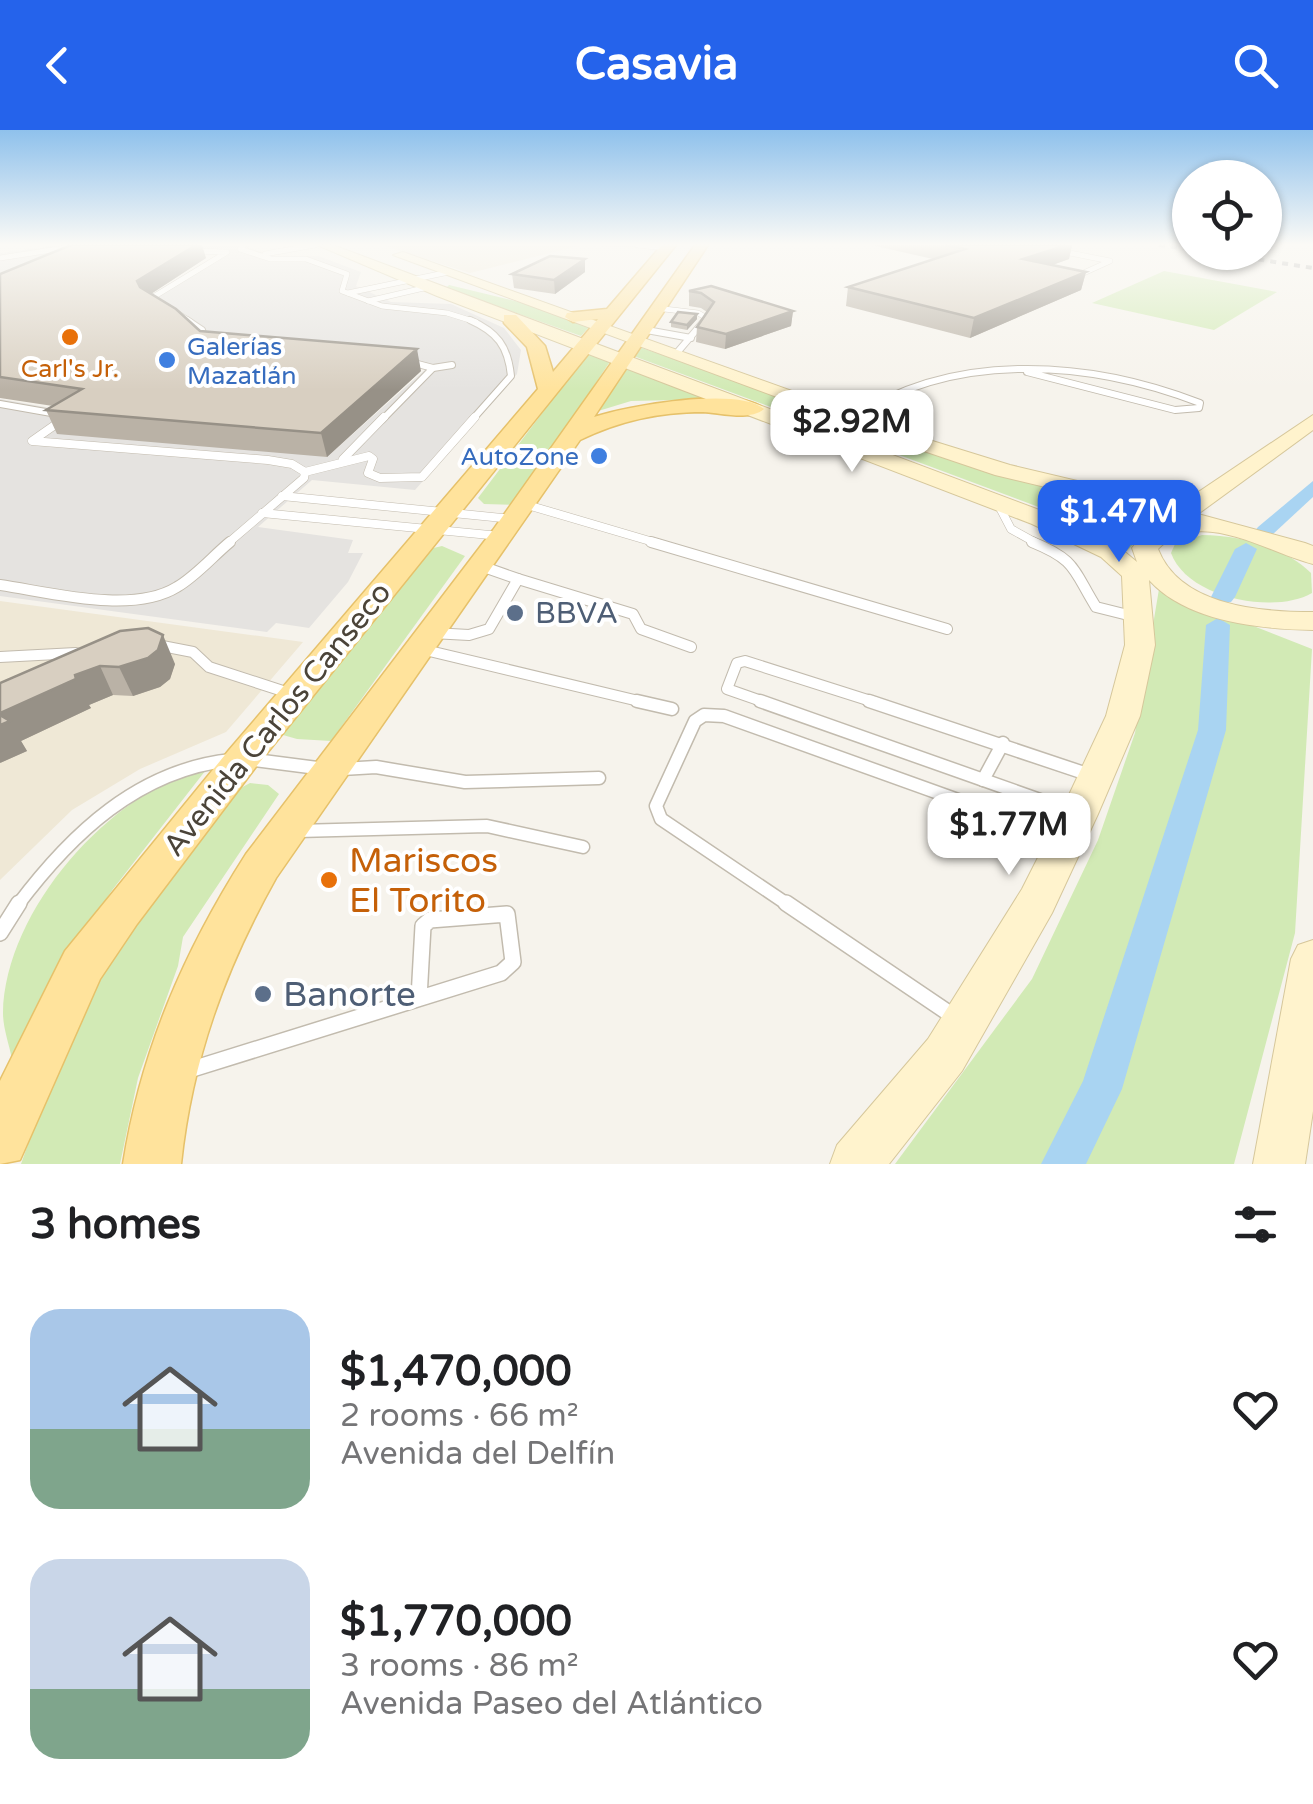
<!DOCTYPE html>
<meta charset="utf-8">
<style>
:root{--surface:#fff;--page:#f2f2f2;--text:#202124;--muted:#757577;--accent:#2563eb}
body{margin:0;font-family:"Varela Round",sans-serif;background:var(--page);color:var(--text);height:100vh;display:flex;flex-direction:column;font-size:38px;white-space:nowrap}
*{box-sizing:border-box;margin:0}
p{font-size:32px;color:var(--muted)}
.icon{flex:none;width:55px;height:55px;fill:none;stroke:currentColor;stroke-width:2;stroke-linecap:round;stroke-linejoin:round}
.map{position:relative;height:1034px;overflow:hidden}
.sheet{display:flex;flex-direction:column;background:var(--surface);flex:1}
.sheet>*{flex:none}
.buttons{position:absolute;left:1172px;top:30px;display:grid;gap:20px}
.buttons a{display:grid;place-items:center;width:110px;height:110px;border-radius:50%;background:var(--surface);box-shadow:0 2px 8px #0004;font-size:50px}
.price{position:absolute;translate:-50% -85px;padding:0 22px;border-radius:20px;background:#fff;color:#222;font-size:32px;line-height:65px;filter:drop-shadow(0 2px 5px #0008)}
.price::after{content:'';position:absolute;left:50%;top:60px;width:30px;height:22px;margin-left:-15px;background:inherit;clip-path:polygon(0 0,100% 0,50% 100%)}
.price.selected{background:var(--accent);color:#fff}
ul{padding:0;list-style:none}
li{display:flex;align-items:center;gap:30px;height:250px;padding:0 30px}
li span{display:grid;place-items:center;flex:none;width:280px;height:200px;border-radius:30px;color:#555}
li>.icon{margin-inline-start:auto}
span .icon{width:120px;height:120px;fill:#fffc;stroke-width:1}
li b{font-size:42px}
h2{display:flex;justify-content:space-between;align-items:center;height:120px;padding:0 30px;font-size:42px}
header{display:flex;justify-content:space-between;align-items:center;height:130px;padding:0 30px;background:var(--accent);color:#fff;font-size:45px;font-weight:700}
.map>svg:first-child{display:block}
</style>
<header><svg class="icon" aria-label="back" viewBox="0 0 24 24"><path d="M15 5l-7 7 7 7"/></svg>Casavia<svg class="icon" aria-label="search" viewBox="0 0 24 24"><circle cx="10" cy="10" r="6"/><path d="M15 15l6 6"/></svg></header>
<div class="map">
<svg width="1313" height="1034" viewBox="0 0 1313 1034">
<rect width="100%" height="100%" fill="#f6f3ec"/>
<g fill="#efe8d6">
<polygon points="382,115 656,115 654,119 582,115 470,143"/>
<polygon points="0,471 303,512 226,602 140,639 72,680 0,750"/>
</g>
<g fill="#d2eab5">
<polygon points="1164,141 1277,162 1214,200 1092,173"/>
<polygon points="449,155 527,174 590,196 581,206 446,158"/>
<polygon points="636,216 1001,341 1162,384 1127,421 1076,391 631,225"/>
<polygon points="590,220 613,227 515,375 484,374 478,368"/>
<polygon points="623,233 724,269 631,271 595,282"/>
<path d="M1202,405C1242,406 1281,415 1311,443L1312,463C1274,485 1187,468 1171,423L1175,414Z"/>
<polygon points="442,416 465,426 331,611 297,609 269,601 421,421"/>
<polygon points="1159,459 1312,519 1295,803 1234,1034 895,1034 1032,849 1098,710 1135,603"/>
<path d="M209,636L113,759L61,835L12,929C9,914 3,898 3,883C5,780 110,661 209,636Z"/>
<polygon points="250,653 268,655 279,664 183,807 178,836 138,948 120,1034 21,1034 68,902 113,812 220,669"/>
</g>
<polygon fill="#e5e3e0" points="59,115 251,115 248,117 273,126 318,126 361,142 356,156 391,172 451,174 504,198 521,220 517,244 415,360 312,350 258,397 353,410 348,423 363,423 348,452 309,498 276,493 267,502 0,466 0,269 327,327 427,238 226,222 137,173 220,123 99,120 0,161 0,123"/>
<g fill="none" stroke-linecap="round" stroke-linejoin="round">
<g fill="#a9d4f2" fill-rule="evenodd">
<polygon points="1313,351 1313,367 1272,405 1258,405 1255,401 1258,397"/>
<polygon points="1246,413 1257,419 1235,467 1231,472 1215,472 1211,467 1235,419"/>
<polygon points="1218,488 1230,495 1226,600 1122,959 1086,1034 1041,1034 1083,951 1198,600 1206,495"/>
</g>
<g stroke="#c2bbae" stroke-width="6">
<g id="lane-far5">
<polyline points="244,115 240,119 271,129 306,129 347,144 342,161 382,176 447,183 476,192"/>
<polyline points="638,115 666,118"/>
<polyline points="1060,121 1110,131 1077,146"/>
<polyline points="265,124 315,115"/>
<polyline points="0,128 84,115"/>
<polyline points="348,163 449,142"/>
<polyline points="368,171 428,157"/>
<polyline points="154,173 150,169 227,122 191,121"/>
<polyline points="170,178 191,192"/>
<polyline points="656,178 698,183 707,188 703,192"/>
</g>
</g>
<g stroke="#c2bbae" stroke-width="8">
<g id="lane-far4">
<polyline points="187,190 202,200 205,213"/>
<path d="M470,190C497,202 508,216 511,246L472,290"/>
<polyline points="641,199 691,208"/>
<polyline points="675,225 705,190"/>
<polyline points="433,238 452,235"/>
<polyline points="0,274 57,284"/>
<path d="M851,289C953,220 1089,230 1200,273L1199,278L1175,280L1027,242"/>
<polyline points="382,290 433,238 410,232"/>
</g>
</g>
<g stroke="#c2bbae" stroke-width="9">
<g id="lane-far3">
<polyline points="62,290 32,311 268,330 292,334 305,342"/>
<polyline points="343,329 384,287"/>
<polyline points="282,366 513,389"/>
<polyline points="524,374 660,414"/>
<polyline points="998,374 1011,399 1038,414"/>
<polyline points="262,383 500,406"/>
<polyline points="227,414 304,348 305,342 369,326 373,329 368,343 380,348 422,347 475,287"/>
</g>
</g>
<g stroke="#c2bbae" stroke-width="12">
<g id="lane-far2">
<polyline points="651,412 947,499"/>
<path d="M1032,412C1077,430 1073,440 1096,477L1136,487"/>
<polyline points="481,436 518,449"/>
<path d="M0,455C49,462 132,485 177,457C196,446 213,426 230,412"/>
<polyline points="432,503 469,505 489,499 518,449 633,484 641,499 691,517"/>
<polyline points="157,515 193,522 209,537 289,563"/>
<polyline points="421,519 647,573"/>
<polyline points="0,527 76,523"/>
<polyline points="767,573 727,559 737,533 745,531 877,573"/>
</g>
</g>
<g stroke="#c2bbae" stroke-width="15">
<g id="lane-far1">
<polyline points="637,571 672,579"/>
<polyline points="760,571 1074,682"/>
<polyline points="869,571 1090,645"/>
<polyline points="247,629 325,639"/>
<polyline points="342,639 376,637 465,652 599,648"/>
<polyline points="983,650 1003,613"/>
<polyline points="298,701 487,696 583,717"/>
<path d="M17,776C71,704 138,640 231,630"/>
<polyline points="790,776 661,689 656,676 695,591 704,585 724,586 1061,707"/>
</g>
</g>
<g stroke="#c2bbae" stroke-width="18">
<g id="lane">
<polyline points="786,773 956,888"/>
<polyline points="0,803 19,773"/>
<polyline points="186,941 501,843 513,832 507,784 430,790 423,796 419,868"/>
</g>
</g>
<g stroke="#d6c79b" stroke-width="2">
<g id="secondary">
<path d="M317,115H333L1050,384L1119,417L1137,432L1132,418C1144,401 1163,396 1175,388L995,345L912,317L393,125L403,122L926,309L1010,335L1179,375L1313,285V300L1198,384L1305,413L1313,416V434C1268,423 1199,376 1158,419C1180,476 1260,482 1313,482V500C1260,499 1187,492 1149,450L1155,515L1140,586L1098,684L1052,783L962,941L889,1034H830L837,1015L928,909L1022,759L1060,684L1106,586L1125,515L1122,446L1101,427L1032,394L437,166Z"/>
<polygon points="1313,810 1313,981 1305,1034 1253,1034 1291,829 1298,815"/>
</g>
</g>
<g stroke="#e6c16a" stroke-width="3">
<g id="primary">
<polygon points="662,115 676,115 255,638 137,794 100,849 20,1030 0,1034 0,951 65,821 229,620 538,259 527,217 504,193 504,185 516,185 545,216 553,242 598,189 573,192 565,187 567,183 607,179"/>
<path d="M695,115H708L594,287C626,276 739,256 764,279C750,291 721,283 703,282C658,282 620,291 580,310L276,748C225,839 192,930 181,1034H123C141,920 184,821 246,724L493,400Z"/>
</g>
</g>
<use href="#lane-far5" stroke="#fff" stroke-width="5"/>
<use href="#lane-far4" stroke="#fff" stroke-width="6"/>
<use href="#lane-far3" stroke="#fff" stroke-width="8"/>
<use href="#lane-far2" stroke="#fff" stroke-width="10"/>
<use href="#lane-far1" stroke="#fff" stroke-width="12"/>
<use href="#lane" stroke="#fff" stroke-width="15"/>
<use href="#secondary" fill="#fff3cd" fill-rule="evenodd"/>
<use href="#primary" fill="#ffe39c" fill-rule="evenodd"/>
<g stroke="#9a9a9a" stroke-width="4" stroke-dasharray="6 6" stroke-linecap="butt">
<polyline points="1159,115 1190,119"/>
<polyline points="1211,122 1313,138"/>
</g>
</g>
<g fill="#bab2a6">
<polygon points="871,115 1072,115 1069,129 1052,135 1086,142 1081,160 970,208 846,176 848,157 933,129"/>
<polygon points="206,128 151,164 200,201 421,241 327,327 57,304 46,280 53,276 0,268 0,144"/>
<polygon points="585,142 555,164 514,158 512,144"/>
<polygon points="689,161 793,181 791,196 725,219 696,212 697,197 707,182 701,178 689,176"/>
<polygon points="697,184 697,189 687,200 671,197 671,192"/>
<polygon points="120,501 175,534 170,549 160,557 133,566 113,565 89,575 91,578 21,611 27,621 0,633"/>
</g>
<g fill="#979187">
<polygon points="196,115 202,115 206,128 143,169 137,151"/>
<polygon points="1067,115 1072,115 1069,129 1019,147 1023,129"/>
<polygon points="585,129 585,142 555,164 554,150"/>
<polygon points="1086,142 1081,160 970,208 974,188"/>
<polygon points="793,181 791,196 725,219 726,204"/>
<polygon points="697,184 697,189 687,200 687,195"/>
<polygon points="417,219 421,241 327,327 321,303"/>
<polygon points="163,505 175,534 170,549 160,557 133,566 119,537"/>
<polygon points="100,536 113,565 89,575 91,578 21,611 27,621 0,633 0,583 75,545"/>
</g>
<g fill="#d8cfc1" stroke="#979187" stroke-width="2.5">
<polygon points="71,115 196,115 137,151 140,157 176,179 200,201 417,219 321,303 46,280 82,259 0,247 0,144"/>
<polygon points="946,115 1067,115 1023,129 1086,142 974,188 848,157 965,119"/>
<polygon points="550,126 585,129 554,150 512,144"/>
<polygon points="711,156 793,181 726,204 697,197 714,172 701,163 689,161"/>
<polygon points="678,182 697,184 687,195 671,192"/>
<polygon points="148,498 163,505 158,520 148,528 119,537 100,536 75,545 76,549 0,583 0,553 120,501"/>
<polygon points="0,585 10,591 0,595"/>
</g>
<linearGradient id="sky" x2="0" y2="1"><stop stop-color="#8fc1ec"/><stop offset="0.44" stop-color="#fbfaf6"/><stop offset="1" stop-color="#fbfaf6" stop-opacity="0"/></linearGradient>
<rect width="1313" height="260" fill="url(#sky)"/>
<g fill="#e8710a" stroke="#fff" stroke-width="4">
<circle cx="70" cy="207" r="10"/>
<circle cx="329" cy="750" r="10"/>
</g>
<g fill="#3f7fe0" stroke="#fff" stroke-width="4">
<circle cx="167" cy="230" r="10"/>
<circle cx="599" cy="326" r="10"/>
</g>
<g fill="#5c6f8a" stroke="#fff" stroke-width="4">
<circle cx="515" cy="483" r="10"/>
<circle cx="263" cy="864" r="10"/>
</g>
<g text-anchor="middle" stroke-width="8" stroke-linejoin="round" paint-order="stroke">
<g font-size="25" fill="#366cbe" stroke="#fff" text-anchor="start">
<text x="187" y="225">Galerías<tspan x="187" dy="29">Mazatlán</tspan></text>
<text x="579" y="335" text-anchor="end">AutoZone</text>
</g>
<g font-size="25" fill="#c56008" stroke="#fff">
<text x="70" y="247">Carl's Jr.</text>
</g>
<g font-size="30" fill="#4e5e75" stroke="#fff" text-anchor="start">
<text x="535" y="493">BBVA</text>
</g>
<g font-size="30" fill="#4b4439" stroke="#fff">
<text transform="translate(277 589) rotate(-51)" y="10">Avenida Carlos Canseco</text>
</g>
<g font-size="35" fill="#c56008" stroke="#fff" text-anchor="start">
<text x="349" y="742">Mariscos<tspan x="349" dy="40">El Torito</tspan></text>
</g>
<g font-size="35" fill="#4e5e75" stroke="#fff" text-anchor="start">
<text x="283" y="876">Banorte</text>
</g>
</g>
</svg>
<div class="buttons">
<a><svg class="icon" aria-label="locate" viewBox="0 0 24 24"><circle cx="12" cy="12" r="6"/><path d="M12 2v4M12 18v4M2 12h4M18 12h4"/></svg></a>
</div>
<b class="price" style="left:852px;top:345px">$2.92M</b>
<b class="price selected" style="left:1119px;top:435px">$1.47M</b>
<b class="price" style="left:1009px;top:748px">$1.77M</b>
</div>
<section class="sheet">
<h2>3 homes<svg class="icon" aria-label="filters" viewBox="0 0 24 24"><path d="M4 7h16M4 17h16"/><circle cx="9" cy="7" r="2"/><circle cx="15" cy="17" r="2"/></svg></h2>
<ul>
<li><span style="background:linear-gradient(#a9c7e8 60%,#7fa58c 0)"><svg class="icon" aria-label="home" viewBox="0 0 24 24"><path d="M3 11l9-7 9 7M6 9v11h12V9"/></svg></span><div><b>$1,470,000</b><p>2 rooms · 66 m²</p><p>Avenida del Delfín</p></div><svg class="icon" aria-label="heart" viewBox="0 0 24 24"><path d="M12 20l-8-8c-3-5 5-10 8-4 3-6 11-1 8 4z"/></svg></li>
<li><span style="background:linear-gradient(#c9d6e8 65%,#7fa58c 0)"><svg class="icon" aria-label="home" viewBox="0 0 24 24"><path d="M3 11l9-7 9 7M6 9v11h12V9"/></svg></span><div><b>$1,770,000</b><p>3 rooms · 86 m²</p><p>Avenida Paseo del Atlántico</p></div><svg class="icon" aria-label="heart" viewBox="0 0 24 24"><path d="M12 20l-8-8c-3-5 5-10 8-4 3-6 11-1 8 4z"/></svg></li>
</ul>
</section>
